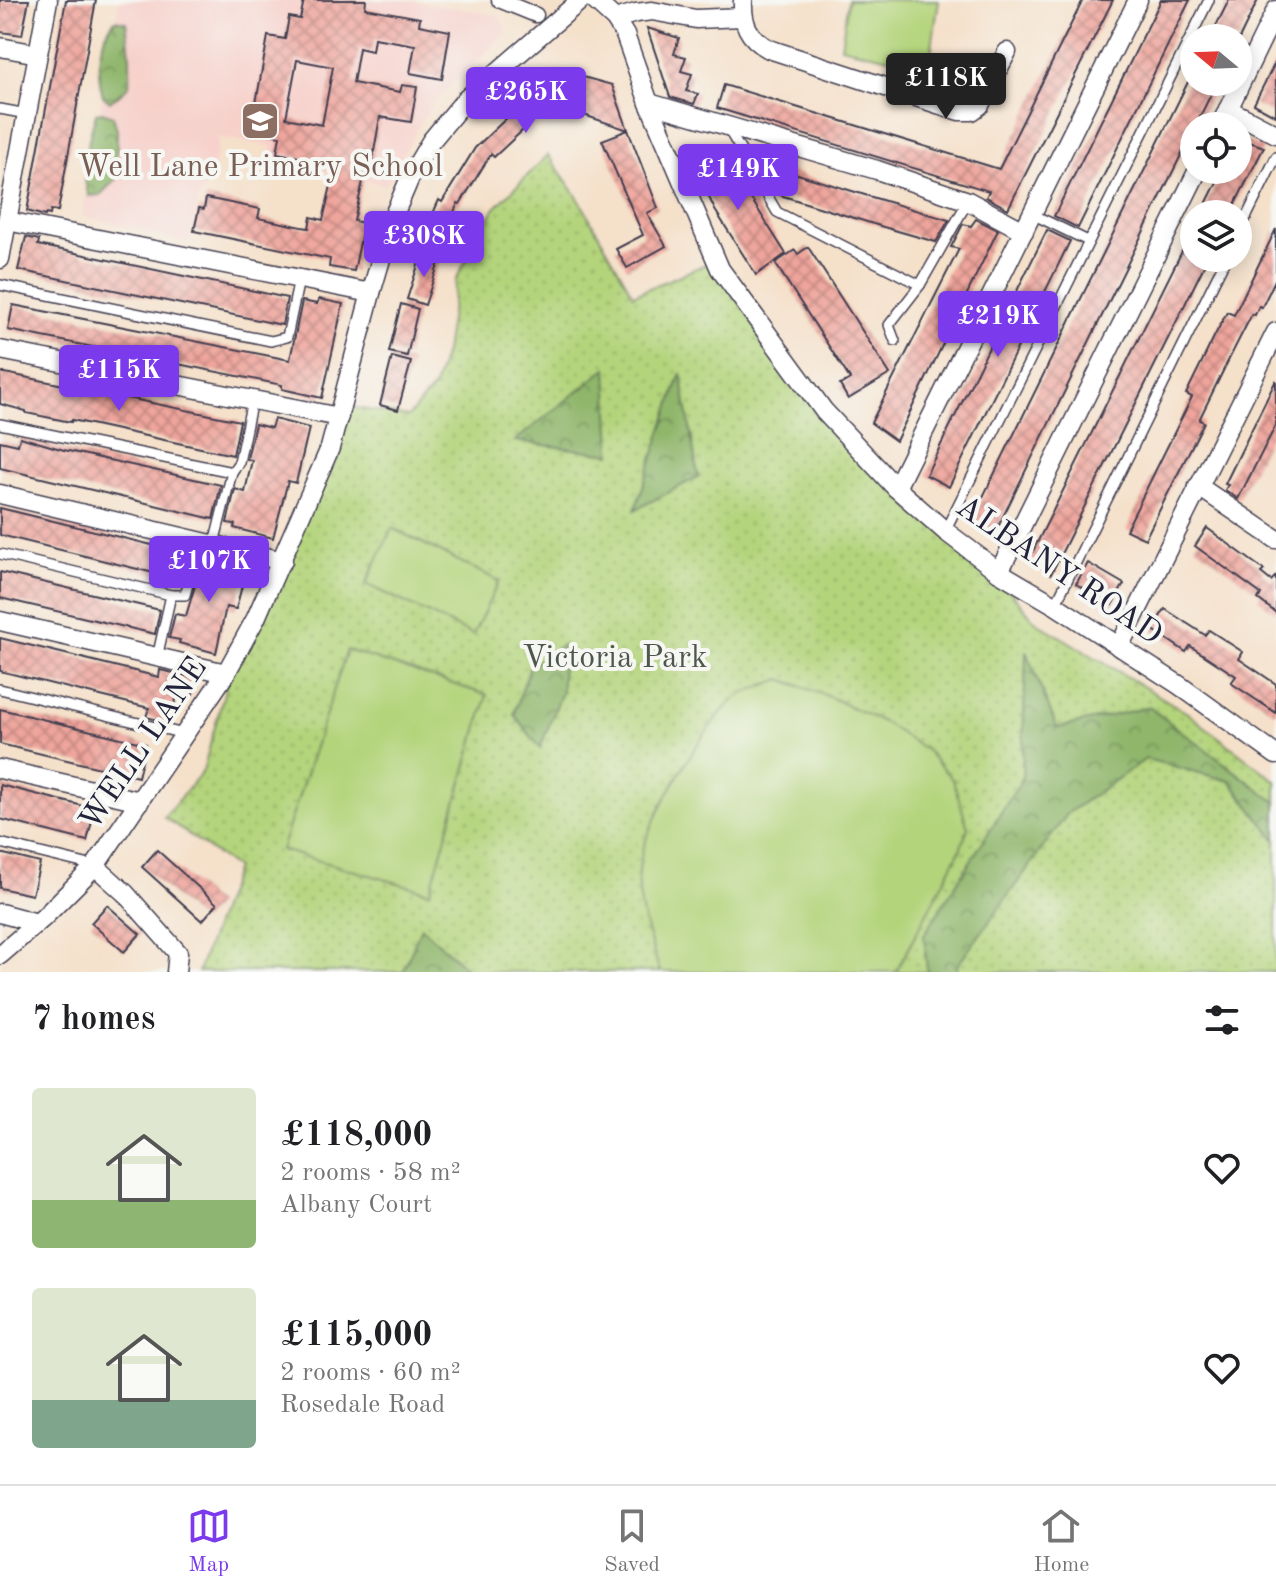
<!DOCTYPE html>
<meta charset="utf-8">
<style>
:root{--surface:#fff;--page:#f2f2f2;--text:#202124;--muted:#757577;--line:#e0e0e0;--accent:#7c3aed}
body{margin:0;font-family:"Old Standard TT",serif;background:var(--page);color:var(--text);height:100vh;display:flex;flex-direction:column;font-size:30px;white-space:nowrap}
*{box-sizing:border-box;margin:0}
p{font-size:26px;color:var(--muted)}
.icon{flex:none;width:44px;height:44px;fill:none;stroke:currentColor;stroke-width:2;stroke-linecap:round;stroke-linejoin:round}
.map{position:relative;height:972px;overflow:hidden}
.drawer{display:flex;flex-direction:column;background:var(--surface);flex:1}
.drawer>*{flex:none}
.needle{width:52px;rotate:289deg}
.buttons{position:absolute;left:1180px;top:24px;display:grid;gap:16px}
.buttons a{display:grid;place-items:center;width:72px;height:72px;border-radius:50%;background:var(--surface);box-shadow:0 4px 20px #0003;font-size:40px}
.price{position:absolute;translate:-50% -68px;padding:0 18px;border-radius:8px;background:var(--accent);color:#fff;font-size:26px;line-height:52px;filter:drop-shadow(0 2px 4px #0008)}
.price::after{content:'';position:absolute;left:50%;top:48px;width:24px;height:18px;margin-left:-12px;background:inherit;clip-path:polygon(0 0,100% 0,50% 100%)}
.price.on{background:#222;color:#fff}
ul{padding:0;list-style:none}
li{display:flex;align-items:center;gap:24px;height:200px;padding:0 32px}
li span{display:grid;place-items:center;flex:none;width:224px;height:160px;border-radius:8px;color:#555}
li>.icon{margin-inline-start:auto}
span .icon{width:96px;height:96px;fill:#fffc;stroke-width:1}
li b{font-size:34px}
h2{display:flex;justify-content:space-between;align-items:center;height:96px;padding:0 32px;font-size:34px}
.dock{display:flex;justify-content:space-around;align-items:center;height:112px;border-top:2px solid var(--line);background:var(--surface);font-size:22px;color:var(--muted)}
.dock a{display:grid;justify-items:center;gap:4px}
.dock .on{color:var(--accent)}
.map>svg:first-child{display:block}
</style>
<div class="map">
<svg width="1276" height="972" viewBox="0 0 1276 972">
<defs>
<pattern id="grass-dots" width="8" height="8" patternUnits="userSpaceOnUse" patternTransform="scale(2)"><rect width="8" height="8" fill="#b4d47b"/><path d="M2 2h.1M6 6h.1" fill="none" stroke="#9ab66b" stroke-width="1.8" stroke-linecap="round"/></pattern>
<pattern id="forest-crowns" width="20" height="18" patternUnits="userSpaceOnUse" patternTransform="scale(2)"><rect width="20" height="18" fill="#8fb66b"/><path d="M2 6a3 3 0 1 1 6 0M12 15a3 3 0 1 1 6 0" fill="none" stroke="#749459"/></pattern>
<pattern id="building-cross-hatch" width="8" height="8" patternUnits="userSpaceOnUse" patternTransform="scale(2)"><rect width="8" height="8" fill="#efa59c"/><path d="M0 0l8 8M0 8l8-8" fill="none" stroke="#c18680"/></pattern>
</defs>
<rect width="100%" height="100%" fill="#f6f6f2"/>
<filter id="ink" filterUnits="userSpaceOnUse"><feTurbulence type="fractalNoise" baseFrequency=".0125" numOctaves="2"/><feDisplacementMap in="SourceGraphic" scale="16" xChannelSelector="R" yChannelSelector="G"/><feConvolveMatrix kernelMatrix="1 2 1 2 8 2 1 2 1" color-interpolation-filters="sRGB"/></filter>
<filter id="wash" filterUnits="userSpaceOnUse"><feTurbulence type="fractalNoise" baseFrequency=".006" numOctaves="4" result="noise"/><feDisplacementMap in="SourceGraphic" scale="32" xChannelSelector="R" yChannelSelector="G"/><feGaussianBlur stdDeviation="1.8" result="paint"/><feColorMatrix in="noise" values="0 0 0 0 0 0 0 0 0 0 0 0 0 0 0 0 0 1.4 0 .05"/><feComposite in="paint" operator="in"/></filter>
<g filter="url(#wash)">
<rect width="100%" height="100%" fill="#f5e0c9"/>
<polygon fill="#f7d0ca" points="119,0 407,0 500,16 507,32 431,105 386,185 270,160 271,146 218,137 213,171 199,197 188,242 82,216"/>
<polygon fill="url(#grass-dots)" stroke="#6b7b5b" stroke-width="2" points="548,155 577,196 633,295 713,261 822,412 995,574 1036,622 1186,712 1276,781 1276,972 198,972 236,868 164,817 203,771 228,678 346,406 408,417 434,387 445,352 456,279 494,209"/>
<g fill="url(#forest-crowns)" stroke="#586c53" stroke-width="2">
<path d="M115,20L126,22C129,46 132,61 129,86L110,102L103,96C96,71 97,41 115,20Z"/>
<path d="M102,112L113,116L117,130L116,179L100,195L89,196C79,173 89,137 96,113Z"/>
<polygon points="607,368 611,454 515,441"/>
<polygon points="681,373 698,477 635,510"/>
<polygon points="562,645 562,692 540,748 514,714 530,666"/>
<polygon points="1026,651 1057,728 1149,707 1276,802 1276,840 1230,781 1146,759 1068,813 957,966 958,972 927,972 924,935 1022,779"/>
<polygon points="421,927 465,967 461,972 403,972"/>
</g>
<g fill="#b4d47b" stroke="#6b7b5b" stroke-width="2">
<polygon points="848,0 939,0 929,67 841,47"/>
<polygon points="392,528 499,581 473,635 366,584"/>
<polygon points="347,650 487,695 430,892 281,850"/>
<path d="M781,679L830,697L885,723L927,751L953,780L968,828L960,850L896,972H660C649,936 632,895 641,857C650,817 704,725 735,699C747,689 767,685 781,679Z"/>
</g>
<g id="blocks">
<g fill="url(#building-cross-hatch)" fill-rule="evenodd">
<polygon points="0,0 29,0 22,35 0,32"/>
<polygon points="66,0 96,0 58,211 51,210 50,215 46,214 45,216 27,211"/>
<path d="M304,0H366L365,8L420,18L419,25L450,31L442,79L410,73L415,45L374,38L372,51L359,48L353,83L400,92L402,85L417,87L411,122L380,117L371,169L366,168L354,221L364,223L354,271L329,267L330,259L194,231L199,208L204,209L206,198L260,209L258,218L302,227L309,228L311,217L323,220L336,164L277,153L280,136L251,131L268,36L285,39L289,17L300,19ZM297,60L333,67L322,125L286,118Z"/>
<polygon points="1083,0 1113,0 1008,209 986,197 989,191 717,108 724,85 999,169"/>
<polygon points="1161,0 1190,0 1078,228 1054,216"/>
<polygon points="1229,0 1258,0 1238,41 1238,38 1210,38"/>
<polygon points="647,28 679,38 674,54 686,57 681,71 692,74 686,91 698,94 694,104 670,97"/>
<polygon points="1276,61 1276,116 1254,104"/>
<polygon points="558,70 612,85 628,130 551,104 494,157 491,154 460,204 458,203 437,251 419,244 439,200 442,202 475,148 528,98 526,96"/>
<polygon points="1188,82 1217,82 993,537 973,517"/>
<polygon points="628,130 658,208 647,213 666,246 627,268 616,249 643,235 602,140"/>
<polygon points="1238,138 1264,147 1230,214 1201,214 1223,170 1238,170"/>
<polygon points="713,146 728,176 735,173 786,254 756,275 715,210 690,157"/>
<polygon points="788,171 865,195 949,220 936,242 880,226 780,195"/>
<polygon points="976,219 998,230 896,441 871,423 959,249 951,247 963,224 971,226"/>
<polygon points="1194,227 1194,258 1208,258 1051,574 1029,559"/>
<polygon points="1276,229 1276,278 1262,307 1259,306 1255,315 1252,314 1224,369 1199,420 1204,422 1145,539 1126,530 1192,397 1186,394 1215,335 1227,312 1234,315"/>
<polygon points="1047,230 1070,241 949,487 926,475"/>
<polygon points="26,237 39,240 38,245 287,298 282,325 18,270"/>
<polygon points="808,247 890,374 848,399 840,385 850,379 775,263 795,250 798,254"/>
<polygon points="422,253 440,259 425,305 407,299"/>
<polygon points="319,299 343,304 322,398 282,389 282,385 8,330 13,305 290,360 302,301 317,304"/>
<polygon points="401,304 418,309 407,356 389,352"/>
<polygon points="392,357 411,362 398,410 380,405"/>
<polygon points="0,372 240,421 233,455 72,420 71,422 26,413 26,411 0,404"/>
<polygon points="1276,380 1276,425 1238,499 1225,490 1228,485 1225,484"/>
<polygon points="274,419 309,428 296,483 288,481 273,538 234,528 235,524 227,523 235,489 245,492 252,460 247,459 255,424 271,428"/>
<polygon points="20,437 64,450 221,485 213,519 0,468 0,441 18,445"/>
<polygon points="0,508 189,554 182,580 0,535"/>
<polygon points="1207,528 1264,570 1261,573 1271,581 1276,576 1276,613 1258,599 1261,594 1195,546"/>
<polygon points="210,557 247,566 236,609 226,607 216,653 179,643 180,640 169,638 175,614 186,616 203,558"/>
<polygon points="1088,563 1124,584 1112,605 1076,584"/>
<polygon points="0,572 160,610 155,634 0,598"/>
<polygon points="1165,609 1205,635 1209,630 1243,652 1239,659 1276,684 1276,713 1231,683 1236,676 1190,646 1186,652 1152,629"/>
<polygon points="0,638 159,677 160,670 196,678 193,694 178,690 171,723 146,717 149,708 0,671"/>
<polygon points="0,709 146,744 138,777 0,744"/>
<polygon points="0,785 95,809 87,841 0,819"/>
<polygon points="157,850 217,904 202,921 142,867"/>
<polygon points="0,853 40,863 32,895 0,888"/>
<polygon points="107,905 140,934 124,952 91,923"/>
</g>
</g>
</g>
<g filter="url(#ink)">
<use href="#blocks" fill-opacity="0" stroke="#423e50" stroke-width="2"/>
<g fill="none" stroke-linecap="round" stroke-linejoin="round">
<g stroke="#423e50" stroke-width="12">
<g id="service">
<polyline points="0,109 27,114"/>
<polyline points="727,127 777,212 920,285 968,201"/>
<polyline points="1032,214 1088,241"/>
<polyline points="1238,234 1276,157"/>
<polyline points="0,285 271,341 287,337 299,279"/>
<polyline points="895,341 889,325 920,285"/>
<polyline points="0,424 232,472 239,462 252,400"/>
<polyline points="945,531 1209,0"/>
<polyline points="214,544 232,472"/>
<polyline points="0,554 171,595 185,595 200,541"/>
<polyline points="1055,605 1226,258"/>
<polyline points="157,658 171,595"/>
<polyline points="0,689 184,734"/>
<polyline points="0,843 94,866"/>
</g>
</g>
<g stroke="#423e50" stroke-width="17">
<polyline id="pedestrian" points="499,0 536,15"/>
</g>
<g stroke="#423e50" stroke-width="21">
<g id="minor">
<polyline points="594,0 615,19 625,35 649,103 720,269 824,411 896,488 945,531 999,572 1055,605 1179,685 1276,755"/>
<path d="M743,0C742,23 748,38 769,49L959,111H972L980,105L1007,52"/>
<polyline points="615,19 636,13 652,11 696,19 742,17"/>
<polyline points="0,47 38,54"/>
<polyline points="649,103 877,170 968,201 1024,231"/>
<polyline points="1228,109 1276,134"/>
<polyline points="1220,126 1276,10"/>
<polyline points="7,221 371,293"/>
<polyline points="0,259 48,0"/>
<polyline points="0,350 339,417"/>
<polyline points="1198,486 1276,539"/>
<polyline points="896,488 1138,0"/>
<polyline points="0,494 283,561"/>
<polyline points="999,572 1198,170"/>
<polyline points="0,621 226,673"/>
<polyline points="1119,647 1276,332"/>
<polyline points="0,769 140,801"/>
<polyline points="95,866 125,893 178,953 176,972"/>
<polyline points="0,913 37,923"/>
<polyline points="0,955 43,918 95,866 226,673 256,618 330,448 371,293 394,215 412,173 431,141 465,100 581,0"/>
</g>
</g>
<use href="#service" stroke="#fff" stroke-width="9"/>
<use href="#pedestrian" stroke="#fff" stroke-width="14"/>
<use href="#minor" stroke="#fff" stroke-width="18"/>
</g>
</g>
<defs>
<g id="school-square" transform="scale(2)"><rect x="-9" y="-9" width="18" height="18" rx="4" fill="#8d6e63" stroke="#f6f6f2"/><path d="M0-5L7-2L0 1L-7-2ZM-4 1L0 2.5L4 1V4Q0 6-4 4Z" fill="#fff"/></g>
</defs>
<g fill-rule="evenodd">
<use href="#school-square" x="260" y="121"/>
</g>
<g text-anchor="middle" stroke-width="8" stroke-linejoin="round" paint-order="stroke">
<g font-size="32" fill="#785e54" stroke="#f6f6f2">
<text x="260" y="176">Well Lane Primary School</text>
</g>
<g font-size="32" fill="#22223b" stroke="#f6f6f2">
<text transform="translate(1060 569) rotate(34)" y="11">ALBANY ROAD</text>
<text transform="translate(142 743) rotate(-56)" y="11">WELL LANE</text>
</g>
<g font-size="32" fill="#4e574e" stroke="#f6f6f2">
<text x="615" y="667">Victoria Park</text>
</g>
</g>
</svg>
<div class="buttons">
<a><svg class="needle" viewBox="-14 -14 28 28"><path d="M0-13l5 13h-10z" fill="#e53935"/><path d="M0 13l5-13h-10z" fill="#757577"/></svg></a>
<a><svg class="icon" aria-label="locate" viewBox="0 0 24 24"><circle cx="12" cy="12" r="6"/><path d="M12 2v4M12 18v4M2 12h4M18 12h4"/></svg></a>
<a><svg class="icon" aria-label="layers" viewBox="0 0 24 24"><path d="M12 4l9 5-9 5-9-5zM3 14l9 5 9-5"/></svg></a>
</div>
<b class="price on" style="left:946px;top:121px">£118K</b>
<b class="price" style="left:526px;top:135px">£265K</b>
<b class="price" style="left:738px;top:212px">£149K</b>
<b class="price" style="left:424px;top:279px">£308K</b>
<b class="price" style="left:998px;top:359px">£219K</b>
<b class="price" style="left:119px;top:413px">£115K</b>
<b class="price" style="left:209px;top:604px">£107K</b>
</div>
<section class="drawer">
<h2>7 homes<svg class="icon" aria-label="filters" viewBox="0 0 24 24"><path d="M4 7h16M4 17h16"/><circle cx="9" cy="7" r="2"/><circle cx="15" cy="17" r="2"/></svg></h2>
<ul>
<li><span style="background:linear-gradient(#dfe7d0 70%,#8fb573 0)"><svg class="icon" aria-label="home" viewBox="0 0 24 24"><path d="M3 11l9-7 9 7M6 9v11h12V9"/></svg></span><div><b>£118,000</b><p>2 rooms · 58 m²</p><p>Albany Court</p></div><svg class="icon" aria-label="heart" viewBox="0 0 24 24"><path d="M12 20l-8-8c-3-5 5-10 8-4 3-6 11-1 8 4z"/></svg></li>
<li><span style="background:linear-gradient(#dfe7d0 70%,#7fa58c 0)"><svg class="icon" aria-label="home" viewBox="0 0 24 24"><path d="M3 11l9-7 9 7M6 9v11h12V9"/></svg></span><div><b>£115,000</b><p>2 rooms · 60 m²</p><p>Rosedale Road</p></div><svg class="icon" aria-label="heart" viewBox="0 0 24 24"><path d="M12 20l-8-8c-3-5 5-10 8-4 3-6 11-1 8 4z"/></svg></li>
</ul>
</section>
<nav class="dock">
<a class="on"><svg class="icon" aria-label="map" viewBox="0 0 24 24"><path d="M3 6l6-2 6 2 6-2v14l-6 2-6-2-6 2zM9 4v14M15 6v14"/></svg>Map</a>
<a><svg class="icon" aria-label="saved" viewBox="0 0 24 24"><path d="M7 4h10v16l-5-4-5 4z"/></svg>Saved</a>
<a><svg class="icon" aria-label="home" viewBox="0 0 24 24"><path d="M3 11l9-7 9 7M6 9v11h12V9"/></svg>Home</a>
</nav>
